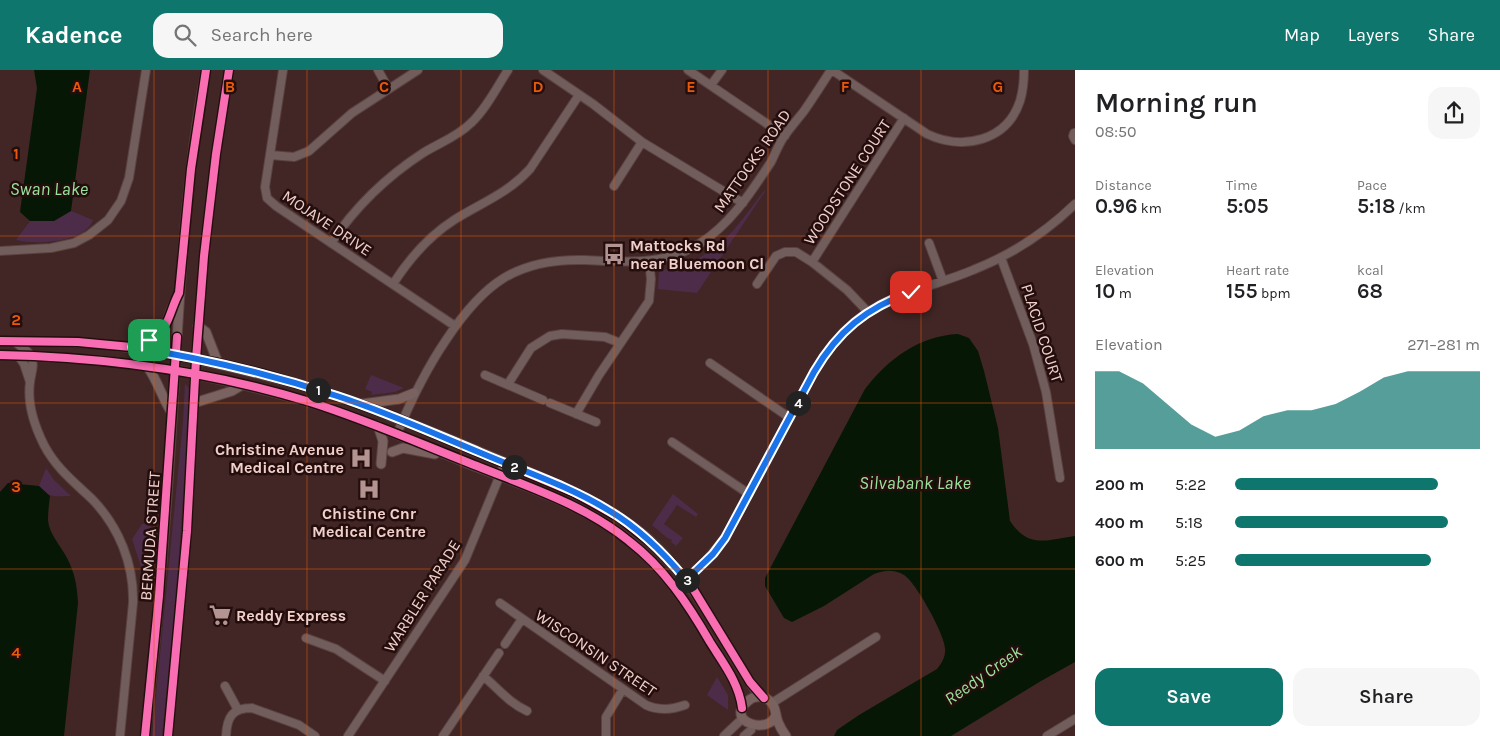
<!DOCTYPE html>
<html lang="en">
<head>
<meta charset="utf-8">
<style>
  body { margin:0; font-family:Karla,sans-serif; background:#f6f6f6; color:#202124; height:100vh; display:flex; flex-direction:column; font-size:19px; white-space:nowrap }
  * { box-sizing:border-box; margin:0 }
  p { font-size:16px; color:#757577 }
  .icon { flex:none; width:28px; height:28px; fill:none; stroke:currentColor; stroke-width:2; stroke-linecap:round; stroke-linejoin:round }
  .map { position:relative; flex:1; overflow:hidden }
  .side { display:flex; flex-direction:column; background:#fff; width:425px }
  .side>* { flex:none }
  .pin { position:absolute; display:grid; place-items:center; width:42px; height:42px; color:#fff; margin:-21px; border-radius:10px; box-shadow:0 2px 8px #0006 }
  .km { position:absolute; width:25px; height:25px; margin:-12px; border-radius:50%; background:#222; color:#fff; font-size:14px; line-height:25px; text-align:center }
  .round { display:grid; place-items:center; flex:none; width:52px; height:52px; border-radius:15px; background:#f6f6f6 }
  .summary { display:flex; align-items:center; justify-content:space-between; height:85px; padding:0 20px }
  h1 { font-size:28px; font-weight:600; line-height:38px }
  .metrics { display:grid; grid-template-columns:repeat(3,1fr); gap:8px; height:85px; padding:5px 20px }
  .metrics div { display:grid; align-content:center }
  .metrics b { font-size:21px; font-weight:600 }
  .metrics small { font-size:14px; font-weight:400 }
  .metrics p { font-size:14px }
  .chart { height:140px; padding:10px 20px }
  .chart p { display:flex; justify-content:space-between }
  .chart svg { width:100%; height:90px; margin-top:5px; fill:#0f766e; opacity:.7 }
  .button { display:flex; gap:10px; margin-top:auto; padding:10px 20px }
  .button a { flex:1; height:58px; border-radius:15px; background:#0f766e; color:#fff; font-size:20px; font-weight:600; line-height:58px; text-align:center }
  .button a+a { background:#f6f6f6; color:#202124 }
  ul { padding:0 20px; list-style:none; font-size:16px }
  li { display:grid; grid-template-columns:80px 60px 1fr; align-items:center; height:38px }
  li i { height:12px; border-radius:6px; background:#0f766e }
  header { display:flex; align-items:center; gap:30px; box-sizing:border-box; height:70px; padding:0 25px; background:#0f766e; color:#fff }
  header strong { font-size:24px }
  nav { display:flex; gap:28px; margin-inline-start:auto; font-size:18px }
  .search { width:350px; height:45px; background:#f6f6f6; display:flex; align-items:center; gap:12px; box-sizing:border-box; padding:0 18px; border-radius:15px; color:#757577; font-size:19px }
  main { display:flex; flex:1; min-height:0 }
  .map>svg:first-child { display:block }
  .green { fill:#4c2c49 }
  .water { fill:#061805 }
  .lines { fill:none; stroke-linecap:round; stroke-linejoin:round }
  .minor-casing { stroke:#5a4241; stroke-width:10 }
  .major-casing { stroke:#5a4241; stroke-width:11 }
  .minor { stroke:#715d5b; stroke-width:8 }
  .major { stroke:#796260; stroke-width:9 }
  .cycleway-casing { stroke:#240e0d; stroke-width:11 }
  .cycleway { stroke:#f96db3; stroke-width:8 }
  .route-casing { stroke:#fff; stroke-width:10 }
  .route { stroke:#1a73e8; stroke-width:6 }
  .grid { fill:none; stroke:#e8590c; stroke-width:1; stroke-opacity:0.55 }
  .labels { text-anchor:middle; dominant-baseline:central; stroke-width:5; stroke-linejoin:round; paint-order:stroke }
  .street-label { font-size:16px; fill:#f1d0cc; stroke:#240e0d }
  .poi-label { font-size:16px; font-weight:bold; fill:#f1d0cc; stroke:#240e0d; text-anchor:start }
  .water-label { font-size:18px; font-style:italic; fill:#9ae39d; stroke:#240e0d }
  .grid-label { font-size:16px; text-anchor:middle; font-weight:bold; fill:#e8590c; stroke:#240e0d; stroke-width:5; stroke-linejoin:round; paint-order:stroke }
</style>
</head>
<body>
<header>
<strong>Kadence</strong>
<div class="search"><svg class="icon" aria-label="search" viewBox="0 0 24 24"><circle cx="10" cy="10" r="6"/><path d="M15 15l6 6"/></svg>Search here</div>
<nav><a>Map</a><a>Layers</a><a>Share</a></nav>
</header>
<main>
<div class="map">
<svg width="1075" height="666" viewBox="0 0 1075 666">
  <rect width="100%" height="100%" fill="#412625"/>
  <!-- green -->
  <path class="green" d="M 766,120 L 697,223 L 658,219 L 659,201 C 716,189 730,166 763,122 Z
    M 71,141 L 93,150 C 85,173 36,175 16,170 L 30,151 L 54,151 Z
    M 371,305 L 404,318 L 395,322 L 371,325 L 372,322 L 365,319 Z
    M 185,314 L 190,319 L 189,343 L 176,529 L 162,666 L 152,666 L 183,352 Z
    M 46,398 L 54,410 L 71,426 C 56,426 49,429 39,416 Z
    M 673,424 L 698,444 L 696,447 L 677,435 L 664,454 L 683,468 L 676,476 L 671,472 L 672,470 L 666,467 L 652,455 Z
    M 142,454 L 150,454 L 151,459 L 147,505 L 143,510 L 141,497 L 132,469 Z
    M 717,607 L 728,625 L 728,640 L 707,625 Z"/>
  <!-- water -->
  <path class="water" d="M 34,0 L 90,0 L 71,141 L 54,151 L 30,151 L 20,142 L 37,18 Z
    M 958,264 L 969,268 L 978,281 L 984,301 L 998,358 L 1010,451 C 1029,479 1046,470 1075,466 L 1075,592 L 1041,611 L 951,666 L 834,666 L 837,660 L 859,645 L 937,599 C 942,593 946,586 945,578 C 945,565 915,511 904,505 C 894,499 884,500 874,504 L 824,536 L 792,552 L 784,548 L 765,516 L 765,508 L 865,319 C 888,289 919,266 958,264 Z
    M 8,413 L 39,416 L 50,426 C 49,434 48,442 48,450 C 49,464 61,476 67,488 C 75,503 77,516 78,533 L 64,666 L 0,666 L 0,422 Z"/>
  <g class="lines">
    <!-- minor casing -->
    <g class="minor-casing">
      <path id="minor" d="M 283,0 L 265,117 L 267,128 L 276,136 L 455,256
        M 378,0 L 388,18
        M 543,0 L 593,34 L 642,72 L 743,133
        M 688,0 L 785,66
        M 832,0 L 927,64 C 963,81 1007,71 1020,31 C 1023,21 1024,10 1024,0
        M 711,15 L 722,0
        M 1074,63 L 1073,66 L 1075,70
        M 270,85 L 294,87 L 309,81 L 352,43 L 418,0
        M 614,116 L 642,72
        M 331,173 C 356,136 386,107 423,83 C 439,73 457,67 471,53 C 486,39 497,17 508,0
        M 929,173 L 943,211
        M 0,181 L 51,178 L 74,173 L 89,165 L 108,150 L 121,131 L 129,108 L 146,0
        M 1001,188 L 1033,274 L 1046,322 L 1060,408
        M 812,192 L 904,48
        M 393,214 C 409,189 429,166 454,150 C 481,133 507,124 530,99 L 579,25
        M 757,214 L 776,186 L 785,182 L 796,182 L 812,192 L 847,220 L 868,242
        M 0,271 L 95,273 L 176,285
        M 14,271 C 19,276 27,279 31,286 C 35,296 31,303 30,312 C 27,333 35,357 44,375 C 56,398 74,412 92,429 C 119,457 134,494 133,533 L 120,666
        M 0,285 L 98,290 L 175,300
        M 18,285 L 24,294 L 30,312
        M 710,293 L 790,348
        M 485,305 L 543,330
        M 508,314 L 531,278 L 550,266 L 562,264 L 605,267 L 620,273
        M 550,333 L 596,352
        M 576,344 L 599,305 L 649,231 L 651,209 L 649,191
        M 397,364 C 411,330 425,301 446,270 C 483,214 516,188 585,190 C 627,192 662,196 699,174 C 731,154 751,122 771,92 C 775,84 778,76 783,68 C 789,59 797,50 804,41 C 813,28 822,14 831,0
        M 672,372 L 749,424
        M 677,519 L 706,491 L 725,468 L 814,302 C 829,277 847,254 873,239 C 904,221 940,214 973,200 C 1011,185 1045,163 1075,134
        M 500,533 L 646,635 C 659,641 671,640 685,635
        M 306,568 L 336,579 L 385,611
        M 505,574 L 522,549
        M 483,606 C 498,618 509,633 527,641
        M 225,616 L 238,640
        M 772,633 L 876,567
        M 226,666 C 227,647 232,638 252,638 L 299,655 L 315,666
        M 348,666 L 465,490 L 505,393
        M 443,666 L 499,583
        M 606,666 L 606,647 L 623,619
        M 724,666 L 742,649
        M 744,666 L 751,660
        M 1047,666 L 1075,649"/>
    </g>
    <!-- major casing -->
    <g class="major-casing">
      <path id="major" d="M 198,256 L 206,262 L 218,293
        M 131,277 C 139,272 146,272 154,267 C 168,259 168,243 176,230
        M 176,285 C 231,296 284,309 337,326 C 392,345 446,368 499,390 C 554,413 611,434 655,475 C 698,516 721,569 754,618 L 764,628
        M 147,296 C 158,311 162,328 172,343
        M 175,300 C 230,311 284,323 337,341 C 384,358 430,378 477,397 C 529,417 586,436 630,471 C 665,500 689,536 712,574 C 724,595 739,614 742,638
        M 194,333 L 232,321 L 242,315
        M 362,334 L 399,329 L 414,323
        M 378,356 L 383,371 L 381,394
        M 392,382 L 403,378 L 435,384
        M 776,644 C 771,666 723,652 748,631 C 756,623 770,627 774,637 C 776,642 776,647 778,652 C 780,657 783,662 786,666
        M 145,666 C 159,545 168,423 175,301 C 181,200 187,100 206,0
        M 168,666 L 187,461 L 196,289 L 204,186 L 216,84 L 229,0"/>
    </g>
    <!-- minor -->
    <use href="#minor" class="minor"/>
    <!-- major -->
    <use href="#major" class="major"/>
    <!-- cycleway casing -->
    <g class="cycleway-casing">
      <path id="cycleway" d="M 165,256 C 171,245 173,234 179,223 L 191,99 L 206,0
        M 0,271 L 78,272 L 131,277 L 218,293 L 264,304 L 337,326 L 392,346 L 575,423 L 620,448 L 653,474 L 670,491 L 692,517 L 750,612 L 764,628
        M 0,285 C 105,287 209,301 310,332 C 367,350 421,374 477,396 C 529,417 585,435 629,471 C 664,498 688,534 710,572 C 723,593 739,613 742,638
        M 145,666 L 159,526 L 177,267
        M 168,666 L 187,461 L 196,289 L 204,186 L 216,84 L 229,0"/>
    </g>
    <!-- cycleway -->
    <use href="#cycleway" class="cycleway"/>
  </g>
  <g class="lines">
    <!-- route casing -->
    <g class="route-casing">
      <path id="route" d="M 149,270 L 140,272 L 132,277 C 201,288 270,304 337,326 C 386,342 433,363 481,383 C 523,401 569,416 608,440 C 639,458 664,483 686,510 L 713,484 L 725,468 L 814,302 C 838,261 866,238 911,222"/>
    </g>
    <!-- route -->
    <use href="#route" class="route"/>
  </g>
  <!-- grid -->
  <path class="grid" d="M 154,0 L 154,666M 307,0 L 307,666M 461,0 L 461,666M 614,0 L 614,666M 768,0 L 768,666M 921,0 L 921,666M 0,166 L 1075,166M 0,333 L 1075,333M 0,499 L 1075,499"/>
  <!-- icons -->
  <defs>
    <g id="bus-bare" transform="scale(1.725)"><path d="M-5-6H5V4H4V6H2V4H-2V6H-4V4H-5ZM-3.5-4V0h7V-4ZM-3.5 1.2v1.5H-2V1.2ZM2 1.2v1.5H3.5V1.2Z" fill="#b39492" stroke="#240e0d" stroke-width="2.5" paint-order="stroke"/></g>
    <g id="hospital-bare" transform="scale(1.725)"><path d="M-5-5h3v3.5h4V-5h3V5h-3V1.5h-4V5h-3Z" fill="#b39492" stroke="#240e0d" stroke-width="2.5" paint-order="stroke"/></g>
    <g id="supermarket-bare" transform="scale(1.725)"><path d="M-6-5.5h2.5l.6 2H6L4.5 2H-2.5L-4.4-4H-6ZM-1.5 3.2a1.3 1.3 0 1 0 .1 0ZM3 3.2a1.3 1.3 0 1 0 .1 0Z" fill="#b39492" stroke="#240e0d" stroke-width="2.5" paint-order="stroke"/></g>
  </defs>
  <g fill-rule="evenodd">
    <use href="#bus-bare" x="614" y="184"/>
    <use href="#hospital-bare" x="361" y="388"/>
    <use href="#hospital-bare" x="369" y="419"/>
    <use href="#supermarket-bare" x="220" y="545"/>
  </g>
  <g class="labels">
    <!-- street labels -->
    <g class="street-label">
      <text transform="translate(752 91) rotate(-55)">MATTOCKS ROAD</text>
      <text transform="translate(847 112) rotate(-57)">WOODSTONE COURT</text>
      <text transform="translate(327 153) rotate(34)">MOJAVE DRIVE</text>
      <text transform="translate(1042 263) rotate(72)">PLACID COURT</text>
      <text transform="translate(150 466) rotate(-86)">BERMUDA STREET</text>
      <text transform="translate(422 526) rotate(-58)">WARBLER PARADE</text>
      <text transform="translate(596 583) rotate(34)">WISCONSIN STREET</text>
    </g>
    <!-- poi labels -->
    <g class="poi-label">
      <text x="630" y="175">Mattocks Rd<tspan x="630" dy="18">near Bluemoon Cl</tspan></text>
      <text x="344" y="379" text-anchor="end">Christine Avenue<tspan x="344" dy="18">Medical Centre</tspan></text>
      <text x="369" y="443" text-anchor="middle">Chistine Cnr<tspan x="369" dy="18">Medical Centre</tspan></text>
      <text x="236" y="545">Reddy Express</text>
    </g>
    <!-- water labels -->
    <g class="water-label">
      <text x="49" y="119">Swan Lake</text>
      <text x="915" y="413">Silvabank Lake</text>
      <text transform="translate(983 605) rotate(-35)">Reedy Creek</text>
    </g>
  </g>
  <g class="grid-label">
    <text x="77" y="22">A</text>
    <text x="230" y="22">B</text>
    <text x="384" y="22">C</text>
    <text x="538" y="22">D</text>
    <text x="691" y="22">E</text>
    <text x="845" y="22">F</text>
    <text x="998" y="22">G</text>
    <text x="16" y="89">1</text>
    <text x="16" y="255">2</text>
    <text x="16" y="422">3</text>
    <text x="16" y="588">4</text>
  </g>
</svg>
<div class="pin" style="left:149px;top:270px;background:#1e9e55"><svg class="icon" aria-label="arrive" viewBox="0 0 24 24"><path d="M6 21V4h12l-3 4 3 4H6"/></svg></div>
<div class="pin" style="left:911px;top:222px;background:#d93025"><svg class="icon" aria-label="check" viewBox="0 0 24 24"><path d="M5 12l5 5 9-10"/></svg></div>
<b class="km" style="left:318px;top:320px">1</b>
<b class="km" style="left:514px;top:397px">2</b>
<b class="km" style="left:687px;top:510px">3</b>
<b class="km" style="left:798px;top:333px">4</b>
</div>
<section class="side">
<div class="summary"><div><h1>Morning run</h1><p>08:50</p></div><a class="round"><svg class="icon" aria-label="share" viewBox="0 0 24 24"><path d="M12 15V3M7 8l5-5 5 5M5 13v7h14v-7"/></svg></a></div>
<div class="metrics">
<div><p>Distance</p><b>0.96<small> km</small></b></div>
<div><p>Time</p><b>5:05</b></div>
<div><p>Pace</p><b>5:18<small> /km</small></b></div>
</div>
<div class="metrics">
<div><p>Elevation</p><b>10<small> m</small></b></div>
<div><p>Heart rate</p><b>155<small> bpm</small></b></div>
<div><p>kcal</p><b>68</b></div>
</div>
<div class="chart"><p><span>Elevation</span>271–281 m</p>
<svg viewBox="0 0 160 44" preserveAspectRatio="none"><path d="M0 44V6L10 6L20 12L30 22L40 32L50 38L60 35L70 28L80 25L90 25L100 22L110 16L120 9L130 6L140 6L150 6L160 6V44z"/></svg>
</div>
<ul>
<li><b>200 m</b>5:22<i style="width:83%"></i></li>
<li><b>400 m</b>5:18<i style="width:87%"></i></li>
<li><b>600 m</b>5:25<i style="width:80%"></i></li>
</ul>
<div class="button"><a>Save</a><a>Share</a></div>
</section>
</main>
</body>
</html>
